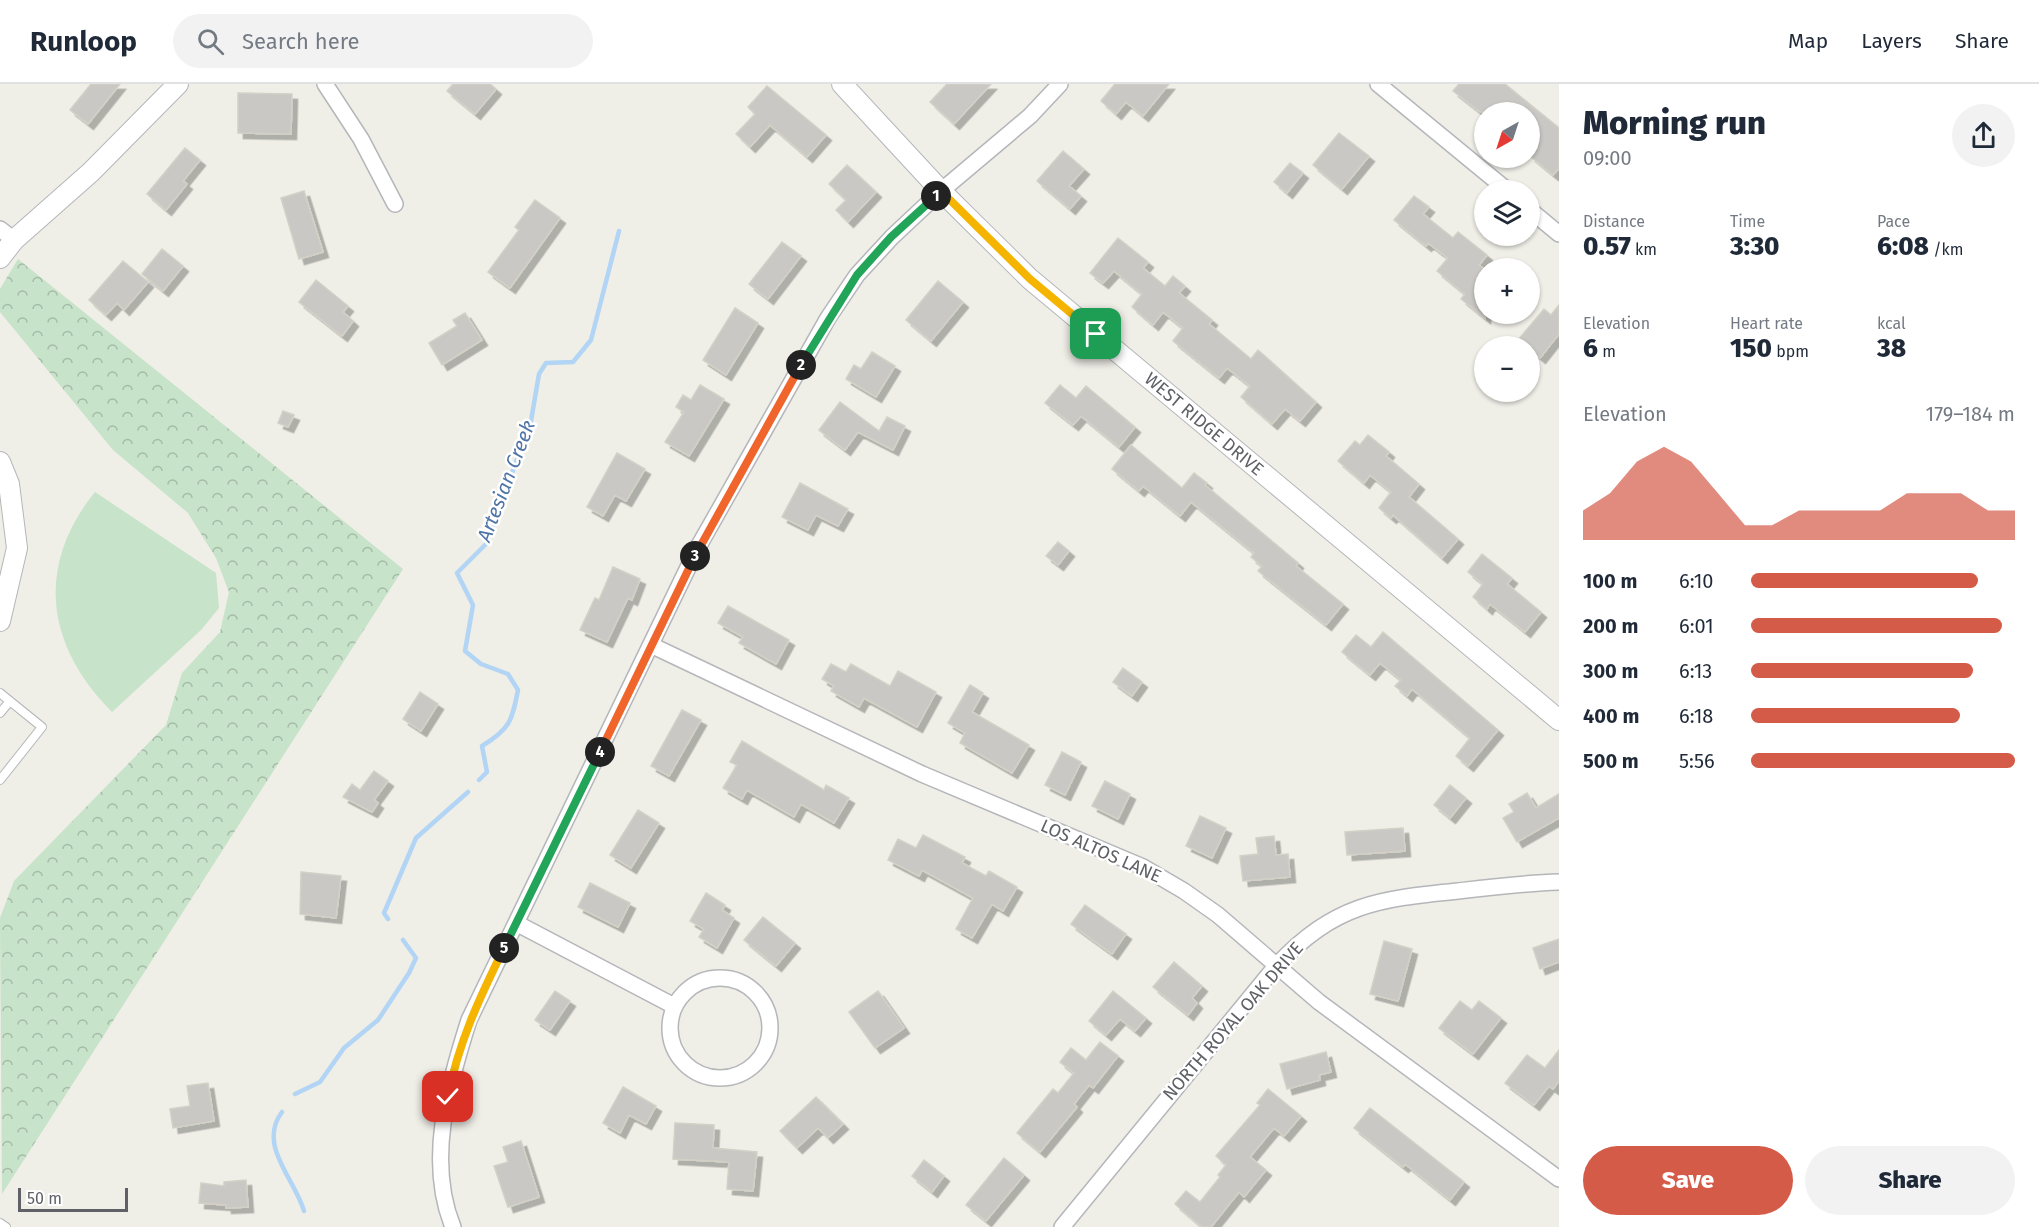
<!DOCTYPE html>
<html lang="en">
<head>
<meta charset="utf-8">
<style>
  body { margin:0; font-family:"Fira Sans",sans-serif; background:#f2f2f3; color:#1f2937; height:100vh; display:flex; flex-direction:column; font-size:22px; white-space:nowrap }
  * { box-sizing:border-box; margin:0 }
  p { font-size:20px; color:#747a83 }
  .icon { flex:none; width:33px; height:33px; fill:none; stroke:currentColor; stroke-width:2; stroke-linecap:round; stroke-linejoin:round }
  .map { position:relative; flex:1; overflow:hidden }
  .drawer { display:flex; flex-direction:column; background:#fff; width:480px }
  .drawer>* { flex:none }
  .needle { width:39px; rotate:219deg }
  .controls { position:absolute; left:1474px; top:18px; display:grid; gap:12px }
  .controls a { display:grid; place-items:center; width:66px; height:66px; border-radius:50%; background:#fff; box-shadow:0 2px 4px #0004; font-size:30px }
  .scale { position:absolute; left:18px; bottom:15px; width:110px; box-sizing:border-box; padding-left:6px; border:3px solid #5f6166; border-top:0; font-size:16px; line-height:21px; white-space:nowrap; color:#5f6166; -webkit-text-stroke:4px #fff; paint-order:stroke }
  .pin { position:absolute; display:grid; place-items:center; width:51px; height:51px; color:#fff; margin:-26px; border-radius:12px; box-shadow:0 3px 9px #0006 }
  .km { position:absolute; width:30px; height:30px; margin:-15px; border-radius:50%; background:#222; color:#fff; font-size:16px; line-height:30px; text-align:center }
  .round { display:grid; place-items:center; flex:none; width:63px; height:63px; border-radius:32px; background:#f2f2f3 }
  .summary { display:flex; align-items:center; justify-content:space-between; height:102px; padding:0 24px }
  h1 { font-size:33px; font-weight:800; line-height:45px }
  .metrics { display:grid; grid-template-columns:repeat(3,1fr); gap:9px; height:102px; padding:6px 24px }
  .metrics div { display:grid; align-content:center }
  .metrics b { font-size:26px; font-weight:800 }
  .metrics small { font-size:16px; font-weight:400 }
  .metrics p { font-size:16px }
  .chart { height:168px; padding:12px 24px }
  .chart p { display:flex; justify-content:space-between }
  .chart svg { width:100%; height:108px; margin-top:6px; fill:#d45b48; opacity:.7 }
  .action { display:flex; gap:12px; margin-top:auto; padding:12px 24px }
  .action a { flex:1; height:69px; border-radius:36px; background:#d45b48; color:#fff; font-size:24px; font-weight:800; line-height:69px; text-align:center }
  .action a+a { background:#f2f2f3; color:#1f2937 }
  ul { padding:0 24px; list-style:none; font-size:20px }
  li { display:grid; grid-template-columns:96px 72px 1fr; align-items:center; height:45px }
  li i { height:15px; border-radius:8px; background:#d45b48 }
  header { display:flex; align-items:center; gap:36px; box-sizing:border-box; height:84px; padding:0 30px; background:#fff; border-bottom:2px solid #e0e1e3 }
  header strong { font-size:28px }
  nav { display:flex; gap:33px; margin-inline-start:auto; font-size:21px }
  .search { width:420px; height:54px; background:#f2f2f3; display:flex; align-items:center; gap:15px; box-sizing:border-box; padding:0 21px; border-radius:33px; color:#747a83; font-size:22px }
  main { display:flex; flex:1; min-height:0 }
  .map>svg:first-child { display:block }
  .forest { fill:url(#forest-crowns) }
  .pitch { fill:#c7e3c9 }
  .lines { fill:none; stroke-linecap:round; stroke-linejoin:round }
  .stream { stroke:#b2d4f5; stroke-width:4.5 }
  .building { fill:#cac8c4; stroke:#d3d0c6; stroke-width:1.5; filter:url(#shadow) }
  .service-casing { stroke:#b4b6ba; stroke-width:10 }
  .minor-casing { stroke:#b4b6ba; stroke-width:18 }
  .tertiary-casing { stroke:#b4b6ba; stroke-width:22 }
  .service { stroke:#fff; stroke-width:8 }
  .minor { stroke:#fff; stroke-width:15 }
  .tertiary { stroke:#fff; stroke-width:20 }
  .split-1-casing { stroke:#fff; stroke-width:12 }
  .split-2-casing { stroke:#fff; stroke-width:12 }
  .split-3-casing { stroke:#fff; stroke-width:12 }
  .split-4-casing { stroke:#fff; stroke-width:12 }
  .split-5-casing { stroke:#fff; stroke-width:12 }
  .split-6-casing { stroke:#fff; stroke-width:12 }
  .split-1 { stroke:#f5b400; stroke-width:8 }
  .split-2 { stroke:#22a559; stroke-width:8 }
  .split-3 { stroke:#f0652b; stroke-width:8 }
  .split-4 { stroke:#f0652b; stroke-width:8 }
  .split-5 { stroke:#22a559; stroke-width:8 }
  .split-6 { stroke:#f5b400; stroke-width:8 }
  .labels { text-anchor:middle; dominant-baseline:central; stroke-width:5; stroke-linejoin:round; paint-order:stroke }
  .street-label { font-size:18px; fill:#5f6166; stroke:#fff }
  .water-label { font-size:20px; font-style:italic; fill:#5075a6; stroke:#fff }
</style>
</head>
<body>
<header>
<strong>Runloop</strong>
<div class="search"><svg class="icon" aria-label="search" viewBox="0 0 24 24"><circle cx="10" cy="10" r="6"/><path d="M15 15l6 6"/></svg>Search here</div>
<nav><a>Map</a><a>Layers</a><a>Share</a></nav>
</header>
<main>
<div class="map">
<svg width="1559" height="1143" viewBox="0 0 1559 1143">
  <defs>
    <pattern id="forest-crowns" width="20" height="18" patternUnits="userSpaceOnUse" patternTransform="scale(1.5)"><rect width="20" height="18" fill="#c7e3c9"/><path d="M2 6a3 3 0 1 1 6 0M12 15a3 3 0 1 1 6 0" fill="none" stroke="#a5bba7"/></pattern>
    <filter id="shadow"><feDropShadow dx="5.5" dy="5.5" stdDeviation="0" flood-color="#0004"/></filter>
  </defs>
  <rect width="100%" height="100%" fill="#efeee7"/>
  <!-- forest -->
  <path class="forest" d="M 18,175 L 403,485 L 2,1110 L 0,834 L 14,797 L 166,641 L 182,589 L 220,548 L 229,508 L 216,474 L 188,429 L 113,366 L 0,228 L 0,205 Z"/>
  <!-- pitch -->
  <path class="pitch" d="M 95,408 L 216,489 L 219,524 L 201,546 L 112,628 C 46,562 35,482 95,408 Z"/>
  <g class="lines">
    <!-- stream -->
    <path class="stream" d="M 479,696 L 487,688 L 482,662 C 510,645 512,637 518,606 L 508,590 L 481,580 L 465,567 L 473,521 L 457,489 L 486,460 L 531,337 L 539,290 L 546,279 L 573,278 L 591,256 L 619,147
      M 388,835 L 384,829 L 416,754 L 468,708
      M 295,1010 L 320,998 L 344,964 L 378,936 L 409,889 L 416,874 L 403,856
      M 282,1028 C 257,1061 295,1095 304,1127"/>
  </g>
  <!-- building -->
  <path class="building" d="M 91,0 L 120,0 L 88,40 L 70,26 Z
    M 453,0 L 490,0 L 496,5 L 475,30 L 447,7 Z
    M 947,0 L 991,0 L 954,40 L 930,18 Z
    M 1115,0 L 1169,0 L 1143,32 L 1126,18 L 1116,30 L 1101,17 Z
    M 1459,0 L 1505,0 L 1559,44 L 1559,84 L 1553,91 L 1530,72 L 1530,28 L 1480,28 L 1453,7 Z
    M 767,2 L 826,51 L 807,73 L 770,41 L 750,63 L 736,50 L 755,30 L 748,23 Z
    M 238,9 L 292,10 L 291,50 L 238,49 Z
    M 1339,49 L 1369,72 L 1342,105 L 1313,81 Z
    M 185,64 L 200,76 L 183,97 L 187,100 L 166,126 L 147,110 Z
    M 1063,67 L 1084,85 L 1069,102 L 1081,112 L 1070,125 L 1037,97 Z
    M 1290,79 L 1303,89 L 1287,109 L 1274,98 Z
    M 847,81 L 876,108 L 848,138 L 836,126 L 846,116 L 829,100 Z
    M 304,107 L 323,168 L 299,175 L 281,114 Z
    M 1414,112 L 1429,123 L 1423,130 L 1453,154 L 1458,148 L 1487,171 L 1479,181 L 1485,186 L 1485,234 L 1461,215 L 1465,210 L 1437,187 L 1448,174 L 1428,159 L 1426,162 L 1394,136 Z
    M 535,116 L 560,134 L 510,204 L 488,188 L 519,146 L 515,143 Z
    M 1118,154 L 1148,178 L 1143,184 L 1165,202 L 1173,192 L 1185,202 L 1179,209 L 1212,236 L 1209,240 L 1251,275 L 1258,266 L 1316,318 L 1300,337 L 1285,325 L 1272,340 L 1241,313 L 1250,302 L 1227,284 L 1219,294 L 1173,257 L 1183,244 L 1163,228 L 1153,241 L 1132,223 L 1142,210 L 1114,187 L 1103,199 L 1090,189 Z
    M 782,158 L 801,172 L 768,215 L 749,200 Z
    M 162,165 L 183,182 L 163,207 L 142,190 Z
    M 123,177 L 148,198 L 124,226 L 117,219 L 106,231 L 89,216 Z
    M 316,196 L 348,222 L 343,228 L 353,237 L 342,252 L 299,218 Z
    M 938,197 L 963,218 L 931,257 L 906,236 Z
    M 1559,221 L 1559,250 L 1540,274 L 1530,266 L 1530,262 L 1518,256 L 1544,225 L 1551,231 Z
    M 735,224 L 758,239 L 726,291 L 703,276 Z
    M 465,229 L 482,256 L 442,281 L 429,259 L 457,242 L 453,236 Z
    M 872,268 L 895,282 L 876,313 L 846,295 L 854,281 L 861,285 Z
    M 700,301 L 724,315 L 689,372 L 665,358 L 684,328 L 676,323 L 683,311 L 691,316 Z
    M 1060,301 L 1076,314 L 1086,302 L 1135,343 L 1119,363 L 1081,332 L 1073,341 L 1045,319 Z
    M 840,318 L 879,347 L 887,333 L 905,342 L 893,366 L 858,348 L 845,366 L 819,346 Z
    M 283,327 L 294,331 L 288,343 L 278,339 Z
    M 1368,351 L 1389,368 L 1386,372 L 1419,400 L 1409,413 L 1458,455 L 1442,474 L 1393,431 L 1391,434 L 1379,424 L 1391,408 L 1370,391 L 1364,399 L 1338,377 L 1355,357 L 1360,361 Z
    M 1131,361 L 1182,404 L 1194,389 L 1207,399 L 1205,401 L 1298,479 L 1296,482 L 1343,520 L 1326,541 L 1258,487 L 1262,482 L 1251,473 L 1254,469 L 1191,418 L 1180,432 L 1143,402 L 1139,407 L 1112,385 Z
    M 617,369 L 645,385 L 626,417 L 615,411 L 603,432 L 587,423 Z
    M 800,399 L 848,425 L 838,442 L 816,431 L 808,446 L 782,433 Z
    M 1058,458 L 1069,467 L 1058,481 L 1046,472 Z
    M 1482,470 L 1512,494 L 1507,500 L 1541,528 L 1525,548 L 1490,520 L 1487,525 L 1473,513 L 1483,500 L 1468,488 Z
    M 613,483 L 640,495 L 632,516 L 628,514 L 607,558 L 580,546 L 595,514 L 599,516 Z
    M 728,522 L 789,556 L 776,580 L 739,559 L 743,553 L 718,539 Z
    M 1383,548 L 1498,646 L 1468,682 L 1456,672 L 1470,654 L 1412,605 L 1407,612 L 1395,602 L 1401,596 L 1380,579 L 1370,591 L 1342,568 L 1356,551 L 1371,563 Z
    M 831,580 L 846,588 L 851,580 L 890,602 L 898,587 L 936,608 L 917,643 L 864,614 L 859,623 L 831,607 L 834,602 L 822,595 Z
    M 1123,584 L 1142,598 L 1132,612 L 1113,598 Z
    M 970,601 L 983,609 L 972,628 L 1029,661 L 1012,689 L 960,659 L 965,649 L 948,639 Z
    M 420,608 L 438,620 L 421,647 L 403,635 Z
    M 682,626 L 701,636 L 669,692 L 651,682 Z
    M 742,657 L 824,706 L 826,701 L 849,714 L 834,739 L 801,720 L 794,733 L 747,706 L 742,715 L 723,704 L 737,681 L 730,678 Z
    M 1062,668 L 1081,678 L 1065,711 L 1045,701 Z
    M 374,687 L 388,697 L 374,716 L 378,719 L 372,728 L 343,713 L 352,700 L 360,706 Z
    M 1105,697 L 1130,710 L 1118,735 L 1092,722 Z
    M 1450,701 L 1466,714 L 1450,734 L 1434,721 Z
    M 1527,709 L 1536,724 L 1559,710 L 1559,734 L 1517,758 L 1503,734 L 1514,728 L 1509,720 Z
    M 638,726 L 659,739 L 631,784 L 610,771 Z
    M 1200,732 L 1226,744 L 1212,774 L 1186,762 Z
    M 1403,744 L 1405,767 L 1347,771 L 1345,748 Z
    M 923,751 L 965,773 L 962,779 L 986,792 L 989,787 L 1017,803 L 1003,827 L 992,820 L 972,854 L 956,845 L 973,814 L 922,786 L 919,792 L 888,776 L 898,755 L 916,764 Z
    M 1274,752 L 1276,771 L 1288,770 L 1290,793 L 1243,797 L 1240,772 L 1258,770 L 1256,754 Z
    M 301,788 L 341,792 L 336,834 L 300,830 Z
    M 590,799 L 630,819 L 618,843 L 578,823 Z
    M 706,809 L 725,821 L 722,826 L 734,834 L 717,864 L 699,853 L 704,845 L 690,837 Z
    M 1085,821 L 1126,850 L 1112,870 L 1071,840 Z
    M 763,833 L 795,859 L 776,882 L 744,856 Z
    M 1559,855 L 1559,878 L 1540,885 L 1533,864 Z
    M 1384,857 L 1412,865 L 1398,917 L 1370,910 Z
    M 1174,878 L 1202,902 L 1192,914 L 1197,919 L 1188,931 L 1153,903 Z
    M 555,907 L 570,917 L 550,946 L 535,936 Z
    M 878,907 L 904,944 L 875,964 L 849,928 Z
    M 1113,907 L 1146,934 L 1135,947 L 1120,935 L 1106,951 L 1089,937 Z
    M 1460,917 L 1472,926 L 1479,917 L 1501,934 L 1473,970 L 1439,944 Z
    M 1100,958 L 1118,972 L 1093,1004 L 1089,1001 L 1074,1020 L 1077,1023 L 1040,1068 L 1017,1049 L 1053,1005 L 1058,1009 L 1074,989 L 1060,978 L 1071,964 L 1086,976 Z
    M 1559,966 L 1559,997 L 1553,1005 L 1549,1002 L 1534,1021 L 1505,999 L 1527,971 L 1545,984 Z
    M 1326,968 L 1331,988 L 1319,991 L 1320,996 L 1287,1005 L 1280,980 Z
    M 208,999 L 214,1037 L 173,1044 L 170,1025 L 190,1022 L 187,1002 Z
    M 623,1003 L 656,1022 L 646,1040 L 629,1031 L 620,1049 L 603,1039 Z
    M 1268,1005 L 1301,1032 L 1284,1052 L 1274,1044 L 1250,1073 L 1266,1086 L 1244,1113 L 1239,1108 L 1211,1143 L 1202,1143 L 1175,1120 L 1186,1107 L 1200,1118 L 1220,1093 L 1218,1091 L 1226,1081 L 1216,1072 L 1260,1021 L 1257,1019 Z
    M 816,1013 L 843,1040 L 828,1054 L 818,1044 L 797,1064 L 780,1047 Z
    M 1370,1024 L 1464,1098 L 1450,1116 L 1405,1080 L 1403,1083 L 1354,1044 Z
    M 675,1039 L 714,1041 L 713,1064 L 757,1068 L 753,1107 L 727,1105 L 729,1078 L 673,1075 Z
    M 521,1057 L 539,1113 L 508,1123 L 494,1082 L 508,1078 L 503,1063 Z
    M 1004,1074 L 1024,1091 L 986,1137 L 966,1121 Z
    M 924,1076 L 944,1092 L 932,1108 L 912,1092 Z
    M 246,1096 L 248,1123 L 226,1124 L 226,1121 L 199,1119 L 201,1099 L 224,1102 L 224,1098 Z"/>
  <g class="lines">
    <!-- service casing -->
    <g class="service-casing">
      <path id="service" d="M 0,609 L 42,643 L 0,696
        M 0,629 L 10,617
        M 0,1139 L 6,1143"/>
    </g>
    <!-- minor casing -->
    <g class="minor-casing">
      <path id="minor" d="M 325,0 L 361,55 L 395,120
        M 1378,0 L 1507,106
        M 1530,126 L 1559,150
        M 0,145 L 14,156
        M 653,562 L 922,690 L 1143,783 L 1184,807 L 1218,831 L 1319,918 L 1559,1095
        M 516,839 L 674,922
        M670 944a50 50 0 1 1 100 0a50 50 0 1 1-100 0Z
        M 453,1143 C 426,1077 448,1002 469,936 L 697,465 L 828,234 L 857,191 L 892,153 L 941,107 L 1030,32 L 1060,0
        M 1062,1143 L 1276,882 C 1335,820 1377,815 1458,807 C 1492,803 1525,799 1559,798"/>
    </g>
    <!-- tertiary casing -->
    <g class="tertiary-casing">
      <path id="tertiary" d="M 842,0 L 941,107 L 1030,195 L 1559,636
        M 0,174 L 14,156 L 91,88 L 178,0
        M 0,378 L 9,400 L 17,464 L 0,537"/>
    </g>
    <!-- service -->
    <use href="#service" class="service"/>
    <!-- minor -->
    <use href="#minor" class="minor"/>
    <!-- tertiary -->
    <use href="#tertiary" class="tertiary"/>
  </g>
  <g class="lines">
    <!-- split-1 casing -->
    <g class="split-1-casing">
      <path id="split-1" d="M 936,112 L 941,107 L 1030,195 L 1096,250"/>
    </g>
    <!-- split-2 casing -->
    <g class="split-2-casing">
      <path id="split-2" d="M 801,281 L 857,191 L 891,153 L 936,112"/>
    </g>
    <!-- split-3 casing -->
    <g class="split-3-casing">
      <path id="split-3" d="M 695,472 L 801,281"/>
    </g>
    <!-- split-4 casing -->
    <g class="split-4-casing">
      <path id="split-4" d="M 600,668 L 695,472"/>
    </g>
    <!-- split-5 casing -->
    <g class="split-5-casing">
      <path id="split-5" d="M 504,864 L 600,668"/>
    </g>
    <!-- split-6 casing -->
    <g class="split-6-casing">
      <path id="split-6" d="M 448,1013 C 458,959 480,913 504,864"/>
    </g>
    <!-- split-1 -->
    <use href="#split-1" class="split-1"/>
    <!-- split-2 -->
    <use href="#split-2" class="split-2"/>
    <!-- split-3 -->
    <use href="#split-3" class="split-3"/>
    <!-- split-4 -->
    <use href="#split-4" class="split-4"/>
    <!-- split-5 -->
    <use href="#split-5" class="split-5"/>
    <!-- split-6 -->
    <use href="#split-6" class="split-6"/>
  </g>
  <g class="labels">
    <!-- street labels -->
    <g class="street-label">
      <text transform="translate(1204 340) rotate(40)">WEST RIDGE DRIVE</text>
      <text transform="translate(1101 767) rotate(24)">LOS ALTOS LANE</text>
      <text transform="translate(1233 937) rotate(-49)">NORTH ROYAL OAK DRIVE</text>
    </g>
    <!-- water labels -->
    <g class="water-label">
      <text transform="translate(506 397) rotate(-69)">Artesian Creek</text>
    </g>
  </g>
</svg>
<div class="controls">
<a><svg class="needle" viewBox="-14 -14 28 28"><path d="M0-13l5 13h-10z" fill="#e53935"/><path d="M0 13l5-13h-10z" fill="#747a83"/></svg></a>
<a><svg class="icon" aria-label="layers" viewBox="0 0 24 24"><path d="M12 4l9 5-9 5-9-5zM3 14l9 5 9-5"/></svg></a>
<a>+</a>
<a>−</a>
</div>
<div class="scale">50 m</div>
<div class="pin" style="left:1096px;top:250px;background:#1e9e55"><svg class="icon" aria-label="arrive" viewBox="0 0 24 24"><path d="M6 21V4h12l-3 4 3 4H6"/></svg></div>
<div class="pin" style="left:448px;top:1013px;background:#d93025"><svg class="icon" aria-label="check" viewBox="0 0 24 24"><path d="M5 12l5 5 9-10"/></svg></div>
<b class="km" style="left:936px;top:112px">1</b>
<b class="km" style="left:801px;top:281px">2</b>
<b class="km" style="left:695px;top:472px">3</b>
<b class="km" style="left:600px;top:668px">4</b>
<b class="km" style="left:504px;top:864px">5</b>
</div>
<section class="drawer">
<div class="summary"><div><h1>Morning run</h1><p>09:00</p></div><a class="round"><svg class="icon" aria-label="share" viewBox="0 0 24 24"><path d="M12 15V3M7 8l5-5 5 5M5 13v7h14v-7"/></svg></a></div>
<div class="metrics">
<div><p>Distance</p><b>0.57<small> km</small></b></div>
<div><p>Time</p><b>3:30</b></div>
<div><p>Pace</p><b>6:08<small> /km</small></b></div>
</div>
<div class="metrics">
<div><p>Elevation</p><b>6<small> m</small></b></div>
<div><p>Heart rate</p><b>150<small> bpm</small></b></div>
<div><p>kcal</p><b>38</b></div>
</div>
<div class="chart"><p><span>Elevation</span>179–184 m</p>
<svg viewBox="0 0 160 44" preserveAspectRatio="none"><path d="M0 44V32L10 25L20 12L30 6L40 12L50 25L60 38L70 38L80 32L90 32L100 32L110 32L120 25L130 25L140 25L150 32L160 32V44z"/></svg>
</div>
<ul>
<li><b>100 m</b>6:10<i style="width:86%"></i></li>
<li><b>200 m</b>6:01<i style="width:95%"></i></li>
<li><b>300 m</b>6:13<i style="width:84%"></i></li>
<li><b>400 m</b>6:18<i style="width:79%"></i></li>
<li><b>500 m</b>5:56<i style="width:100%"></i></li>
</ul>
<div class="action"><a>Save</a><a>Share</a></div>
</section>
</main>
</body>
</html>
